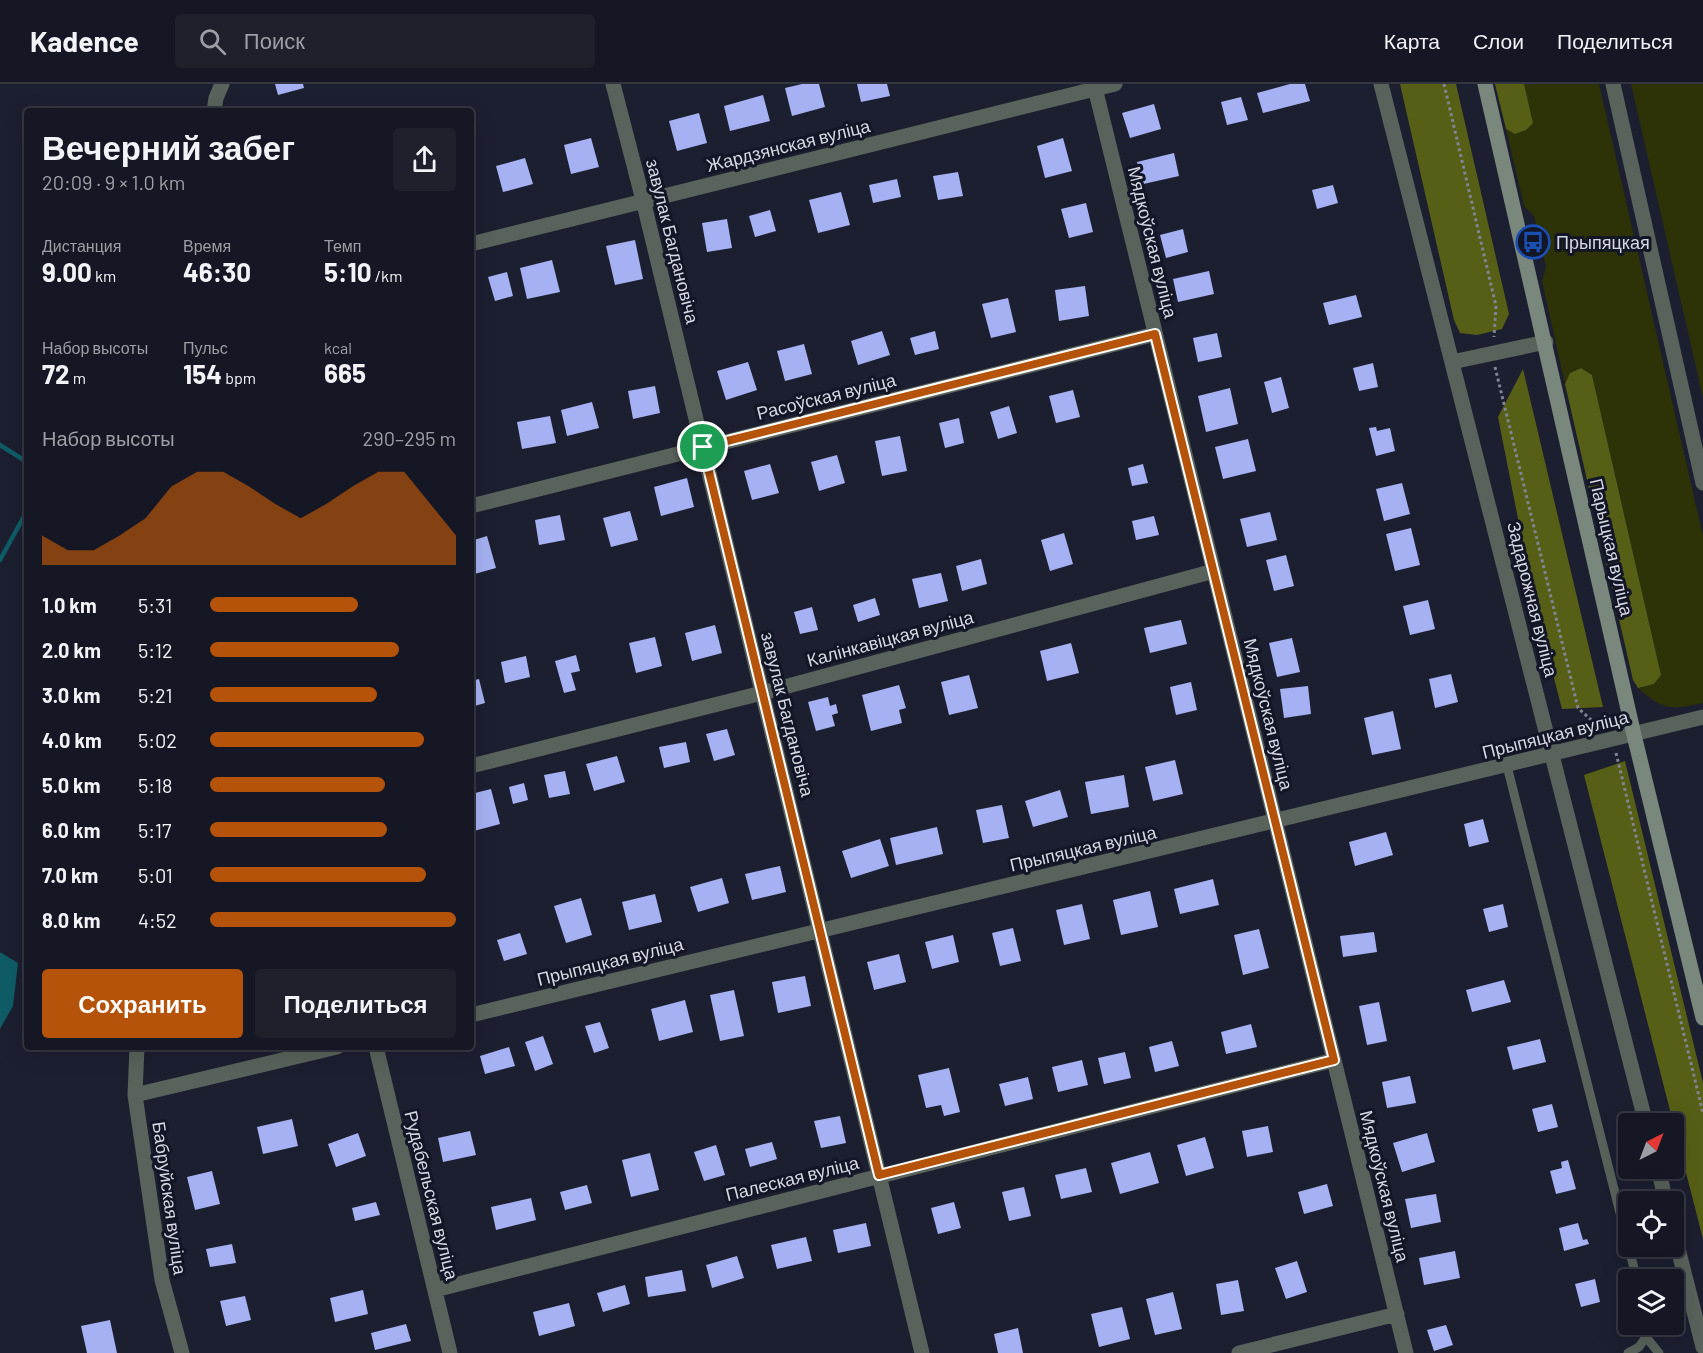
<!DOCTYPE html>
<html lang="ru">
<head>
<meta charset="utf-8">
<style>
  body { margin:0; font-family:Barlow,sans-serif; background:#1e202c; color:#f1f3f6; height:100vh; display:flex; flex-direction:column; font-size:22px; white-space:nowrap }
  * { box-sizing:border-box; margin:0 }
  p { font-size:20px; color:#9d9fa6 }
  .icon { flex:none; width:33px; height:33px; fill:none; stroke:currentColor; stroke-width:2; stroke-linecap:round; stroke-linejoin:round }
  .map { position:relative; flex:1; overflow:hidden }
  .panel { position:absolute; left:24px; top:24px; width:450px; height:942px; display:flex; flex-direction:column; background:#151724; border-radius:6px; box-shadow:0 6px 24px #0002,0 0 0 2px #343641 }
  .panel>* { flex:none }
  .needle { width:39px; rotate:42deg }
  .fabs { position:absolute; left:1618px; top:1029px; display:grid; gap:12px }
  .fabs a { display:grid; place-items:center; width:66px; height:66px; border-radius:6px; background:#151724; box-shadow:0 6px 24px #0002,0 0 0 2px #343641; font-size:30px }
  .pin { position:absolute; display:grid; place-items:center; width:51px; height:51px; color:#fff; margin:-26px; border:3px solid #fff; border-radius:50%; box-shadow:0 2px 6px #0007 }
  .round { display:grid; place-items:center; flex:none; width:63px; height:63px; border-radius:6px; background:#1e202c }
  .summary { display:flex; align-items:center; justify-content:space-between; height:102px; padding:0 18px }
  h1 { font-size:33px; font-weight:700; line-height:45px }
  .metrics { display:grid; grid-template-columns:repeat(3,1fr); gap:9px; height:102px; padding:6px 18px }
  .metrics div { display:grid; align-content:center }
  .metrics b { font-size:26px; font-weight:700 }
  .metrics small { font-size:16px; font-weight:400 }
  .metrics p { font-size:16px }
  .chart { height:168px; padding:12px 18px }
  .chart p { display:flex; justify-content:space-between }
  .chart svg { width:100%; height:108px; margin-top:6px; fill:#b45309; opacity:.7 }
  .primary-button { display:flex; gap:12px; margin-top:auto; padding:12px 18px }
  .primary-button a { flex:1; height:69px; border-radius:6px; background:#b45309; color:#fff; font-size:24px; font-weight:700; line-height:69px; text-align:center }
  .primary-button a+a { background:#1e202c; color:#f1f3f6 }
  ul { padding:0 18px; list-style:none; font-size:20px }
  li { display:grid; grid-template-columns:96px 72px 1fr; align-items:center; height:45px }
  li i { height:15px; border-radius:8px; background:#b45309 }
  header { display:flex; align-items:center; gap:36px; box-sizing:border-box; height:84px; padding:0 30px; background:#151724; border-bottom:2px solid #343641 }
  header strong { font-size:28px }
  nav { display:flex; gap:33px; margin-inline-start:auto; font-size:21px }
  .search { width:420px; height:54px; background:#1e202c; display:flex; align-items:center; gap:15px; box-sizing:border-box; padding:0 21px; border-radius:6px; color:#9d9fa6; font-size:22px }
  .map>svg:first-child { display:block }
  .green { fill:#2d3207 }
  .forest { fill:#575f16 }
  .water { fill:#0f5c67 }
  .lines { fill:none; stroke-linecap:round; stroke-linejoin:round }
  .stream { stroke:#0f5c67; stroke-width:4.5 }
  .building { fill:#a5b1f2 }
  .path { stroke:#818492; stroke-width:3; stroke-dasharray:3 3; stroke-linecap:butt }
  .lane { stroke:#59625b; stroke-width:9 }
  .street { stroke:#59625b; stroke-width:15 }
  .secondary { stroke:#7a877d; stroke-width:15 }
  .route-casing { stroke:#fff; stroke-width:12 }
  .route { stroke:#b45309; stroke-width:8 }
  .labels { text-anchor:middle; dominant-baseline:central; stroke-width:6; stroke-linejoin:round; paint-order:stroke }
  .street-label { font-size:18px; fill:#d5d8e3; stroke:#131626 }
  .poi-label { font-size:18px; fill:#d5d8e3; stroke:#131626; text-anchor:start }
</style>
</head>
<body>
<header>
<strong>Kadence</strong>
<div class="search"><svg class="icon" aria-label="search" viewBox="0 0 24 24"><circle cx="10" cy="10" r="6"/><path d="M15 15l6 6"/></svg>Поиск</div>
<nav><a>Карта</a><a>Слои</a><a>Поделиться</a></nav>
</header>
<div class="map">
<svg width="1703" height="1269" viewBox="0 0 1703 1269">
  <rect width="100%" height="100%" fill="#1c1f30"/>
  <!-- green -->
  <path class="green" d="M 1524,0 L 1599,0 L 1703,452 L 1703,619 C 1670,626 1664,627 1638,604 L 1654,600 L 1661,591 L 1592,291 L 1581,284 L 1570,289 L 1565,300 L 1542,197 L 1546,183 L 1534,132 L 1524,122 L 1506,45 L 1515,50 L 1533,39 Z
    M 1631,0 L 1703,0 L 1703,314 Z"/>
  <!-- forest -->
  <path class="forest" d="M 1400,0 L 1456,0 L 1509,230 L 1502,245 L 1477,251 L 1460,249 L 1454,236 Z
    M 1495,0 L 1524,0 L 1533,39 L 1526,46 L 1515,50 L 1506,45 Z
    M 1581,284 L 1592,291 L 1661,591 L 1654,600 L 1638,604 L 1633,596 L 1565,300 L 1570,289 Z
    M 1523,285 L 1603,623 L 1562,625 L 1535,521 L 1498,333 Z
    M 1625,677 L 1703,999 L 1703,1155 L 1584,691 Z"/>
  <!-- water -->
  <path class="water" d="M 0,868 L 18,879 L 13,922 L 0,945 Z"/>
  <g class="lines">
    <!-- stream -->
    <path class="stream" d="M 0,361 L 27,378
      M 0,476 L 27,427"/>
  </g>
  <!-- building -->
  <path class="building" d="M 275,0 L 303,0 L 304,4 L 278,11 Z
    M 802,0 L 819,0 L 825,23 L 792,32 L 785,4 Z
    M 857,0 L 887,0 L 890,12 L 861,18 Z
    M 1290,0 L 1305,0 L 1310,17 L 1263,29 L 1257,9 Z
    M 763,11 L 770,37 L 730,47 L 724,22 Z
    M 1241,13 L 1248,36 L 1227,41 L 1221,18 Z
    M 1154,20 L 1161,45 L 1130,54 L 1122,29 Z
    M 699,29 L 707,59 L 677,67 L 669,37 Z
    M 591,54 L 599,83 L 571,90 L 564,61 Z
    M 1063,54 L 1072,87 L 1045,94 L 1037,62 Z
    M 1174,69 L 1179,92 L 1139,101 L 1137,94 L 1141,93 L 1137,78 Z
    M 525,74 L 533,100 L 503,108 L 496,82 Z
    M 958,88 L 963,112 L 938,116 L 933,92 Z
    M 897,95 L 901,113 L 873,119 L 869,101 Z
    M 1333,101 L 1338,119 L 1317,125 L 1312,106 Z
    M 841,108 L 850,141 L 818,149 L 809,116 Z
    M 1086,119 L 1093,148 L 1069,154 L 1061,125 Z
    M 770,126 L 776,147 L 755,153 L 749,132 Z
    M 727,135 L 732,164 L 707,168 L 702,139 Z
    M 1183,145 L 1188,168 L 1166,174 L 1160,151 Z
    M 635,156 L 643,195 L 615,201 L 606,162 Z
    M 552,176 L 560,208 L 527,215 L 520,184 Z
    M 1209,187 L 1214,210 L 1178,218 L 1173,195 Z
    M 507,188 L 513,212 L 495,217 L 488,193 Z
    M 1085,202 L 1089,232 L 1059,237 L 1055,206 Z
    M 1356,211 L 1362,233 L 1329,241 L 1323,219 Z
    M 1008,214 L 1016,248 L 991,254 L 982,220 Z
    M 882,247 L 890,271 L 858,281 L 851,257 Z
    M 935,247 L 939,265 L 915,271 L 910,254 Z
    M 1217,249 L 1222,273 L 1198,278 L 1193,254 Z
    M 804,260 L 812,290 L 785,297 L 777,267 Z
    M 748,278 L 757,306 L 726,316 L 717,287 Z
    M 1373,279 L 1378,303 L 1359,307 L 1353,284 Z
    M 1281,293 L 1289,324 L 1272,329 L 1264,298 Z
    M 655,302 L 660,329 L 633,335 L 628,307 Z
    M 1230,304 L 1238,340 L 1206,348 L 1198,312 Z
    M 1073,306 L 1080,333 L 1056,339 L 1049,312 Z
    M 592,318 L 599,344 L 567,352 L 561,326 Z
    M 1009,322 L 1017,349 L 998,355 L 990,328 Z
    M 550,332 L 556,359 L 522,365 L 517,338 Z
    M 959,334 L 964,359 L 945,364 L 939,339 Z
    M 1376,343 L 1377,347 L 1390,344 L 1395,367 L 1376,372 L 1369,344 Z
    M 900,352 L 907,387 L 882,392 L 875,357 Z
    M 1248,355 L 1256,387 L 1223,395 L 1215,363 Z
    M 837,371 L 845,399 L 819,407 L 811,378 Z
    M 770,380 L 779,409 L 752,416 L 744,387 Z
    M 1143,380 L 1148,399 L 1132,402 L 1128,384 Z
    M 687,394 L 694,423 L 661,432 L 654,403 Z
    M 1402,399 L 1410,430 L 1384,437 L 1376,405 Z
    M 630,427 L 638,456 L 611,463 L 603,434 Z
    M 1270,428 L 1277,456 L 1247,463 L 1240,435 Z
    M 560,431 L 565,456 L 539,461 L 535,436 Z
    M 1154,432 L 1159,451 L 1136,456 L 1132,437 Z
    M 1411,444 L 1420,481 L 1395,487 L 1386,450 Z
    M 1064,449 L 1073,480 L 1050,487 L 1041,456 Z
    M 487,452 L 496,484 L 471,491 L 471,457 Z
    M 1286,471 L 1294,502 L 1274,507 L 1266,476 Z
    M 981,475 L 987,500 L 962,507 L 956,482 Z
    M 941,489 L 948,517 L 919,524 L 912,495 Z
    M 875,514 L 880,531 L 858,538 L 853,521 Z
    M 1428,516 L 1435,545 L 1410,551 L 1403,522 Z
    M 812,523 L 818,546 L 800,550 L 794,528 Z
    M 1181,536 L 1187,560 L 1150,569 L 1144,544 Z
    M 715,541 L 722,569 L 692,577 L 685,549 Z
    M 655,553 L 662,582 L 636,589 L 629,559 Z
    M 1292,554 L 1300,588 L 1277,593 L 1269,559 Z
    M 1071,559 L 1079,589 L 1047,597 L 1040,567 Z
    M 576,571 L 580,587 L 571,589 L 576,606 L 564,609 L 555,577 Z
    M 526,572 L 530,593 L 505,599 L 501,578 Z
    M 1451,590 L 1458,618 L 1435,624 L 1429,595 Z
    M 969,591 L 978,624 L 949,631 L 941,598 Z
    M 479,595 L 485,619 L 471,623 L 471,597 Z
    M 1191,598 L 1197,626 L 1176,631 L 1170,603 Z
    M 899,601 L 906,624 L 899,626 L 902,639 L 871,647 L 862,611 Z
    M 1308,602 L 1311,630 L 1284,634 L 1280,605 Z
    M 828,613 L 830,622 L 836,620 L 838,629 L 832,631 L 835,642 L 816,647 L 808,618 Z
    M 1393,627 L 1401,665 L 1372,671 L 1364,634 Z
    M 727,645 L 735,671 L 714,677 L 706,650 Z
    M 686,658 L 690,678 L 664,684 L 659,663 Z
    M 617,672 L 625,698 L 594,707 L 586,680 Z
    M 1175,676 L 1183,710 L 1153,717 L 1145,683 Z
    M 565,687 L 570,710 L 549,714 L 544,691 Z
    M 1124,691 L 1129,723 L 1091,730 L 1085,698 Z
    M 524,699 L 528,716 L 513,720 L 509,703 Z
    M 491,705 L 500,740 L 474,747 L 471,735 L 471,710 Z
    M 1060,706 L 1068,733 L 1033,743 L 1025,717 Z
    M 1002,721 L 1009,754 L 983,759 L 976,726 Z
    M 1483,735 L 1489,758 L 1469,763 L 1464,740 Z
    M 937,743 L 943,770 L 896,781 L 890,754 Z
    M 1386,748 L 1393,771 L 1355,782 L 1349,758 Z
    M 880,755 L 889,782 L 851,794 L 842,767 Z
    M 780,782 L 786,808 L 752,816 L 745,790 Z
    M 722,794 L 729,819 L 698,828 L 690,803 Z
    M 1213,795 L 1219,821 L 1180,830 L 1174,805 Z
    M 1150,807 L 1158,843 L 1121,851 L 1113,816 Z
    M 655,810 L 662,838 L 629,846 L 622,818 Z
    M 581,814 L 592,851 L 566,859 L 554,822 Z
    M 1082,820 L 1090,855 L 1064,861 L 1056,826 Z
    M 1503,820 L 1508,843 L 1489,848 L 1483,825 Z
    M 1013,844 L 1021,877 L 1000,882 L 992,849 Z
    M 1259,845 L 1269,884 L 1243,891 L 1234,851 Z
    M 1374,848 L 1377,868 L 1343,873 L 1340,852 Z
    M 520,849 L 527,870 L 504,877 L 497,856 Z
    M 953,851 L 959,878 L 932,885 L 925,858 Z
    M 899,870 L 906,898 L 874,906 L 867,878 Z
    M 805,892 L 811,922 L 778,929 L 772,898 Z
    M 1504,896 L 1511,918 L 1472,928 L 1466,906 Z
    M 734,906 L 744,952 L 720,957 L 710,911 Z
    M 685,916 L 693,948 L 659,957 L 651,925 Z
    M 1379,918 L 1387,957 L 1367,961 L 1359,922 Z
    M 600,938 L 609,964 L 594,969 L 585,942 Z
    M 1251,940 L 1257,963 L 1226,970 L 1221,948 Z
    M 543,952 L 553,980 L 535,987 L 525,958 Z
    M 1540,955 L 1546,978 L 1513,986 L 1507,963 Z
    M 1172,957 L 1179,982 L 1155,988 L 1149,963 Z
    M 509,963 L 515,982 L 485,990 L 480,972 Z
    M 1125,968 L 1131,994 L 1104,1000 L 1098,974 Z
    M 1082,976 L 1088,1001 L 1058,1008 L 1052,983 Z
    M 949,984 L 960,1028 L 944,1032 L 941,1021 L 926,1024 L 918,991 Z
    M 1410,992 L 1416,1019 L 1387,1024 L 1382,998 Z
    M 1028,993 L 1033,1015 L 1005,1022 L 999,1000 Z
    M 1552,1020 L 1558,1043 L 1538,1048 L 1532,1025 Z
    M 840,1032 L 846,1059 L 821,1064 L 814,1037 Z
    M 292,1035 L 298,1062 L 263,1070 L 257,1043 Z
    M 1268,1042 L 1273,1068 L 1247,1073 L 1242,1047 Z
    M 470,1047 L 476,1071 L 443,1078 L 438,1054 Z
    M 358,1049 L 366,1072 L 336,1083 L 328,1060 Z
    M 1427,1049 L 1435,1078 L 1402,1088 L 1393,1059 Z
    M 1205,1053 L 1214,1084 L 1186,1092 L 1177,1061 Z
    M 772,1058 L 777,1075 L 750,1083 L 745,1065 Z
    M 716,1061 L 725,1091 L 704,1097 L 694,1068 Z
    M 1150,1068 L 1159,1099 L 1120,1110 L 1111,1079 Z
    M 650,1069 L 659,1106 L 631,1113 L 622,1076 Z
    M 1568,1076 L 1576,1105 L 1556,1110 L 1550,1087 L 1562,1084 L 1561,1078 Z
    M 1086,1084 L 1092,1108 L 1061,1115 L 1055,1091 Z
    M 212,1087 L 220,1120 L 195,1126 L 187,1093 Z
    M 1327,1100 L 1333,1122 L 1304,1130 L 1298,1108 Z
    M 587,1101 L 592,1119 L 565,1126 L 560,1108 Z
    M 1024,1103 L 1031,1132 L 1009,1137 L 1002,1108 Z
    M 1436,1110 L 1441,1138 L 1411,1144 L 1405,1115 Z
    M 531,1114 L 536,1136 L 496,1146 L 491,1123 Z
    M 376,1118 L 380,1131 L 355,1137 L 352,1124 Z
    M 954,1118 L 961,1144 L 938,1150 L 931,1124 Z
    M 866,1139 L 871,1162 L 838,1169 L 833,1146 Z
    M 1578,1139 L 1583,1156 L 1587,1155 L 1589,1160 L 1564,1167 L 1559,1144 Z
    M 806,1153 L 812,1177 L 777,1185 L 771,1161 Z
    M 232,1160 L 236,1179 L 210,1183 L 206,1165 Z
    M 1455,1167 L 1460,1194 L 1424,1201 L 1419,1174 Z
    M 737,1172 L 744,1194 L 712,1204 L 706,1181 Z
    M 1297,1177 L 1307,1208 L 1286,1215 L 1275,1184 Z
    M 682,1186 L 686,1207 L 648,1213 L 645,1193 Z
    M 1595,1195 L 1600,1218 L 1581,1223 L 1575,1200 Z
    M 1238,1196 L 1244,1227 L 1221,1231 L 1216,1200 Z
    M 625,1201 L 630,1220 L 603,1228 L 597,1209 Z
    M 363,1206 L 368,1230 L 335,1238 L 330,1214 Z
    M 1173,1208 L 1182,1245 L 1155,1251 L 1146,1215 Z
    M 245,1212 L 251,1236 L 226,1242 L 220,1217 Z
    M 569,1219 L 575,1242 L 539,1252 L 533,1228 Z
    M 1122,1223 L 1130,1255 L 1099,1263 L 1091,1230 Z
    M 110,1236 L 117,1269 L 87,1269 L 81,1242 Z
    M 406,1240 L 411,1257 L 375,1266 L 371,1249 Z
    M 1446,1241 L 1453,1261 L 1434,1267 L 1427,1246 Z
    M 1018,1244 L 1023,1269 L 998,1269 L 994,1250 Z"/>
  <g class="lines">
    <!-- path -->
    <path class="path" d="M 1444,0 L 1496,222 L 1494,253
      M 1495,283 L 1578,624 L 1598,642
      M 1616,669 L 1703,1029"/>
    <!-- lane -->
    <path class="lane" d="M 1507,682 L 1637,1196
      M 1646,1253 L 1659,1269
      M 1628,1269 L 1639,1263 L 1646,1253 L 1644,1240"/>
    <!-- street -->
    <path class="street" d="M 613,0 L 643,116 L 922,1269
      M 1094,0 L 1406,1269
      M 1381,0 L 1646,1040
      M 1613,0 L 1703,399
      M 214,27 L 216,14 L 222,0
      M 471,160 L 1115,0
      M 1452,278 L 1546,258
      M 471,422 L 1155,250
      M 471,682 L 762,609 L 1214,487
      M 471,931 L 1703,633
      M 137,963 L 135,1011 L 162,1196 L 182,1269
      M 376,963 L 450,1269
      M 135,1011 L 337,963
      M 1658,1084 L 1666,1118
      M 1674,1149 L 1703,1263
      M 435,1206 L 1334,976
      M 1239,1269 L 1397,1230"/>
    <!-- secondary -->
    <path class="secondary" d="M 1485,0 L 1634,651 L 1703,934"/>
  </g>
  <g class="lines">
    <!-- route casing -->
    <g class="route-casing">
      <path id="route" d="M 1155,250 L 1334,976 L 879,1091 L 703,363 Z"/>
    </g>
    <!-- route -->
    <use href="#route" class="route"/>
  </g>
  <!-- icons -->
  <defs>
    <g id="bus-ring" transform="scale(1.725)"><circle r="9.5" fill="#131626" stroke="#1a4fb4" stroke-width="1.5"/><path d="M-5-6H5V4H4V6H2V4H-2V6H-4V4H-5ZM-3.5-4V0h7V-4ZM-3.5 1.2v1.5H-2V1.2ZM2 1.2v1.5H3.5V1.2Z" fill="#1a4fb4"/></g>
  </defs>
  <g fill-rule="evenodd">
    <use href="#bus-ring" x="1533" y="158"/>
  </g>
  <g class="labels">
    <!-- street labels -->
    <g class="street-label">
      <text transform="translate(788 61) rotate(-14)">Жардзянская вуліца</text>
      <text transform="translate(673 157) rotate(76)">завулак Багдановіча</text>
      <text transform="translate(1153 158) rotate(76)">Мядкоўская вуліца</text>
      <text transform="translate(826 312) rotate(-14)">Расоўская вуліца</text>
      <text transform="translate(1612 463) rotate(77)">Парыцкая вуліца</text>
      <text transform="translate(1533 515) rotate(76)">Задарожная вуліца</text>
      <text transform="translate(890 554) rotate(-15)">Калінкавіцкая вуліца</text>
      <text transform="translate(788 630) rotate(76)">завулак Багдановіча</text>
      <text transform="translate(1269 630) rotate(76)">Мядкоўская вуліца</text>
      <text transform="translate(1555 650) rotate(-14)">Прыпяцкая вуліца</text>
      <text transform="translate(1083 764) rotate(-13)">Прыпяцкая вуліца</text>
      <text transform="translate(610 877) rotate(-14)">Прыпяцкая вуліца</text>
      <text transform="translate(792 1094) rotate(-14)">Палеская вуліца</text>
      <text transform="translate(1385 1102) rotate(76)">Мядкоўская вуліца</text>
      <text transform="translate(432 1111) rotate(76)">Рудабельская вуліца</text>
      <text transform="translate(170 1114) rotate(82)">Бабруйская вуліца</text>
    </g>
    <!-- poi labels -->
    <g class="poi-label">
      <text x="1556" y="158">Прыпяцкая</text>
    </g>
  </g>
</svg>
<div class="fabs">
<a><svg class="needle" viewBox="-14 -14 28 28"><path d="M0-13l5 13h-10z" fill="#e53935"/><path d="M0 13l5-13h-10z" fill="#9d9fa6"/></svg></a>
<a><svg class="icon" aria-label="locate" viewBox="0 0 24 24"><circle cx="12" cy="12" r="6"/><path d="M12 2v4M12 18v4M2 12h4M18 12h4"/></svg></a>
<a><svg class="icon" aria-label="layers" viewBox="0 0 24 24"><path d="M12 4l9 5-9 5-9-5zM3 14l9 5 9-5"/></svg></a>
</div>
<div class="pin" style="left:703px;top:363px;background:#1e9e55"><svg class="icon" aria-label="arrive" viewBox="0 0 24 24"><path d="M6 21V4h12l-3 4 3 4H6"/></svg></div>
<section class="panel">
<div class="summary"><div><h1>Вечерний забег</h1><p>20:09 · 9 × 1.0 km</p></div><a class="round"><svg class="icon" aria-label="share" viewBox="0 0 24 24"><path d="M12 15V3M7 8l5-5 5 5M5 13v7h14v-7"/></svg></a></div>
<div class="metrics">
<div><p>Дистанция</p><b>9.00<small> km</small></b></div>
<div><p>Время</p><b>46:30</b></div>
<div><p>Темп</p><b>5:10<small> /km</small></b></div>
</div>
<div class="metrics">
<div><p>Набор высоты</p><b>72<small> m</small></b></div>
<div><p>Пульс</p><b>154<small> bpm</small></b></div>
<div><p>kcal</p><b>665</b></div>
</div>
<div class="chart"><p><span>Набор высоты</span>290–295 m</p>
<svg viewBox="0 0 160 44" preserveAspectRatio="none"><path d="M0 44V32L10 38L20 38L30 32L40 25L50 12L60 6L70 6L80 12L90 19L100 25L110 19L120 12L130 6L140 6L150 19L160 32V44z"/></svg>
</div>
<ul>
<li><b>1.0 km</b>5:31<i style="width:60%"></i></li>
<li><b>2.0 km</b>5:12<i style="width:77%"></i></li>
<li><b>3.0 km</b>5:21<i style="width:68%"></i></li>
<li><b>4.0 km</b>5:02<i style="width:87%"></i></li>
<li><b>5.0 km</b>5:18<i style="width:71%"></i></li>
<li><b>6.0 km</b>5:17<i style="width:72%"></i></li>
<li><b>7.0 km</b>5:01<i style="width:88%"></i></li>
<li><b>8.0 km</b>4:52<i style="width:100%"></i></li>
</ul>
<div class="primary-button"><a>Сохранить</a><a>Поделиться</a></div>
</section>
</div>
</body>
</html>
